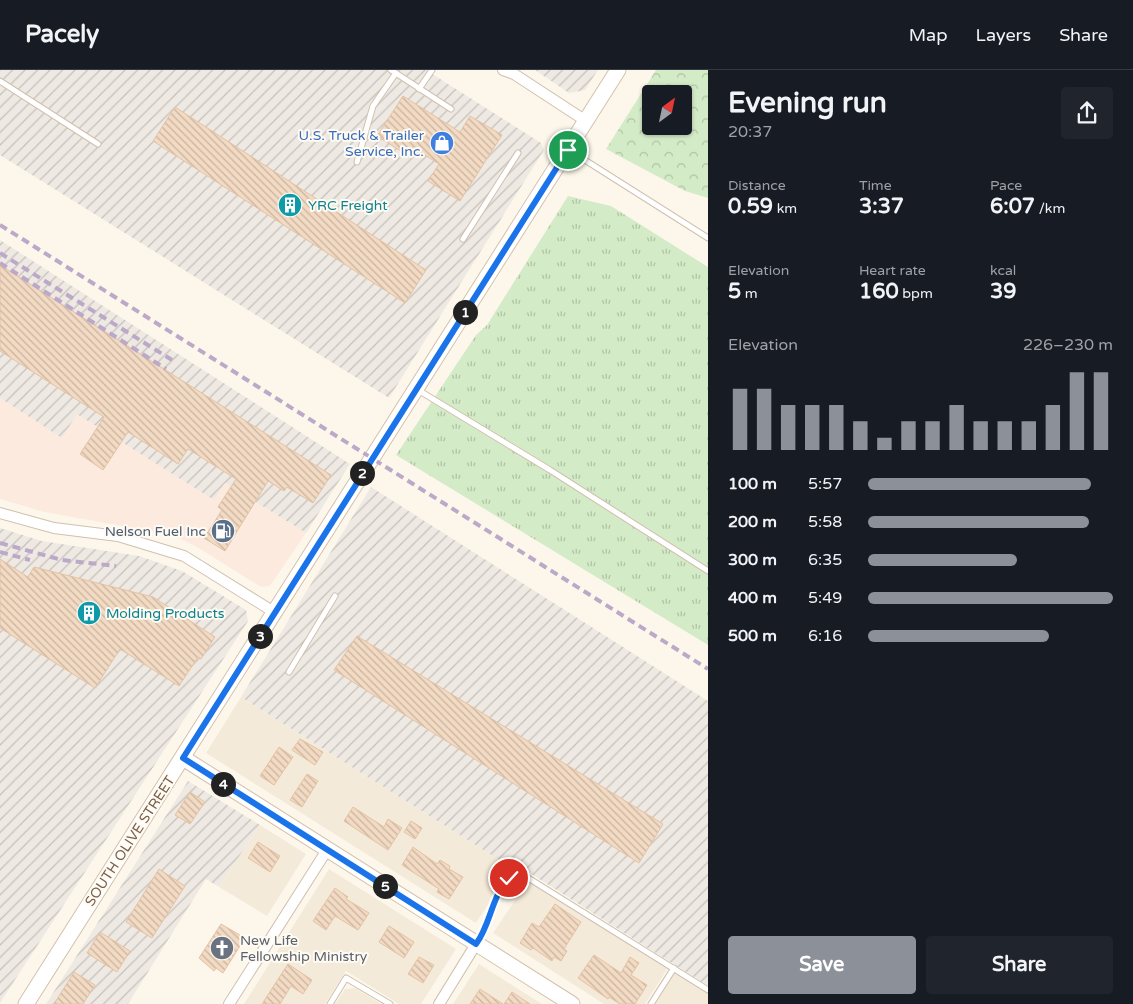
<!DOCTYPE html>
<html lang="en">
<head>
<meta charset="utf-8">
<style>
  body { margin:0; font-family:"Varela Round",sans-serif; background:#20242c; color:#f1f3f6; height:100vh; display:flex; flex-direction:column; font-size:19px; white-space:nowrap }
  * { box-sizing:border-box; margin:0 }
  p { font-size:16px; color:#9ea1a6 }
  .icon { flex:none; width:28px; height:28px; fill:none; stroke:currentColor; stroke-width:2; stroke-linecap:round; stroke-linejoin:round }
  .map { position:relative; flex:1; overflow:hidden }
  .details { display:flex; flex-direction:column; background:#171b24; width:425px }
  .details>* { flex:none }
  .needle { width:32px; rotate:33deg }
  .tools { position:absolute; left:642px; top:15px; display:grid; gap:10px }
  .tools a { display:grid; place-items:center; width:50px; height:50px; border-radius:5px; background:#171b24; box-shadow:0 1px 4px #0004; font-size:25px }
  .pin { position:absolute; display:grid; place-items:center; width:42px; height:42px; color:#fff; margin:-21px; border:2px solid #fff; border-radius:50%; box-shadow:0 1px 5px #0007 }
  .km { position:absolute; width:25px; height:25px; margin:-12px; border-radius:50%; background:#222; color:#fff; font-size:14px; line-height:25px; text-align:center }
  .round { display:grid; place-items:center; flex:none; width:52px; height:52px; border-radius:5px; background:#20242c }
  .overview { display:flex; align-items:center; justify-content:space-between; height:85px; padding:0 20px }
  h1 { font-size:28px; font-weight:800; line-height:38px }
  .metrics { display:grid; grid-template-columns:repeat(3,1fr); gap:8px; height:85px; padding:5px 20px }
  .metrics div { display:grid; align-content:center }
  .metrics b { font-size:21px; font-weight:800 }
  .metrics small { font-size:14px; font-weight:400 }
  .metrics p { font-size:14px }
  .chart { height:140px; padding:10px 20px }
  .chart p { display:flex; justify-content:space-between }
  .chart svg { width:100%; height:90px; margin-top:5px; stroke:#8c9099; stroke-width:6 }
  .cta { display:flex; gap:10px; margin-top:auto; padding:10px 20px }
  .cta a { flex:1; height:58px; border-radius:5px; background:#8c9099; color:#fff; font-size:20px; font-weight:800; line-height:58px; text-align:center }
  .cta a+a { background:#20242c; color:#f1f3f6 }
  ul { padding:0 20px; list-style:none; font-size:16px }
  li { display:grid; grid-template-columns:80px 60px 1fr; align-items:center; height:38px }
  li i { height:12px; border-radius:6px; background:#8c9099 }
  header { display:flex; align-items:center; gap:30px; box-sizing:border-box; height:70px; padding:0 25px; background:#171b24; border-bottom:1px solid #363941 }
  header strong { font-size:24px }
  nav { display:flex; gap:28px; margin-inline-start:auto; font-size:18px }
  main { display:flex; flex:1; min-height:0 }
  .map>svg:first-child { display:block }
  .residential { fill:#f4ead9 }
  .commercial { fill:#fdeadf }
  .industrial { fill:url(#industrial-furrows) }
  .grass { fill:url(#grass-tufts) }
  .forest { fill:url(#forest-crowns); fill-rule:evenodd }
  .building { fill:url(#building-back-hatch); stroke:#e5c2a3 }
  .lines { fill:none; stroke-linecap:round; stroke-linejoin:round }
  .lane-casing { stroke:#d0c0af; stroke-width:7 }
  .street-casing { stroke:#d0c0af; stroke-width:12 }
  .secondary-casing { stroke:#d3c1ad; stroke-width:17 }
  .lane { stroke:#fff; stroke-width:5 }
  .street { stroke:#fff; stroke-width:10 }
  .secondary { stroke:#fff; stroke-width:15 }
  .rail { stroke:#bca8c8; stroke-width:4; stroke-dasharray:8 5; stroke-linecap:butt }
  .route-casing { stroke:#fff; stroke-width:10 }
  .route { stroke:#1a73e8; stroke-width:6 }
  .labels { text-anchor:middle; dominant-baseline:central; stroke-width:4; stroke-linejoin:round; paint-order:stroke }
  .shop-label { font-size:14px; fill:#366cbe; stroke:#fffbf2; text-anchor:end }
  .culture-label { font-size:14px; fill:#0d838f; stroke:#fffbf2; text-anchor:start }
  .service-label { font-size:14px; fill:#4e5e75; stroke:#fffbf2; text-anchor:end }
  .street-label { font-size:14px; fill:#79604d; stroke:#fffbf2 }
  .worship-label { font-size:14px; fill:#5b616d; stroke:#fffbf2; text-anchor:start }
</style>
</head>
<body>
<header>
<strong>Pacely</strong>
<nav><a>Map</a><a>Layers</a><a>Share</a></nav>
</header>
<main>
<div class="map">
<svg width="708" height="934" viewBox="0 0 708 934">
  <defs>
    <pattern id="industrial-furrows" width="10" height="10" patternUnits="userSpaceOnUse" patternTransform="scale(1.25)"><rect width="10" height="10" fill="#eeeae3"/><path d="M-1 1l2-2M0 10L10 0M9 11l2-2" fill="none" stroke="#c6c1ba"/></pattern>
    <pattern id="grass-tufts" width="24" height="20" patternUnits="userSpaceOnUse" patternTransform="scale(1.25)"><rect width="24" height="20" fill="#d4ebc8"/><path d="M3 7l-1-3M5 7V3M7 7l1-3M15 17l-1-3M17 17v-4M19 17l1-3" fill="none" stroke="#b1c2a5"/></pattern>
    <pattern id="forest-crowns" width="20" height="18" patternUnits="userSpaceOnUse" patternTransform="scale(1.25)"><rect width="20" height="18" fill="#d4ebc8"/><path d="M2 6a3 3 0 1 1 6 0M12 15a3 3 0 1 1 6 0" fill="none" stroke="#b1c2a5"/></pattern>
    <pattern id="building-back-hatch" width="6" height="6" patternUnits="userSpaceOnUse" patternTransform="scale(1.25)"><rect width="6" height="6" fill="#f2dac3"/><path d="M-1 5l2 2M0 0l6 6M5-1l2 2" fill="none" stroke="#c9b4a1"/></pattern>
  </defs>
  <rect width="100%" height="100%" fill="#fdf7eb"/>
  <!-- residential -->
  <path class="residential" d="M 241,627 L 512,798 L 476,853 L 206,683 Z
    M 260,755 L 306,784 L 267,846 L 219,817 Z
    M 329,799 L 456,879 L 421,934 L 399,934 L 346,901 L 325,934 L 244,934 Z
    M 528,811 L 668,898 L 645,934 L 604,934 L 493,863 Z
    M 479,894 L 542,934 L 453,934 Z
    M 674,902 L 708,924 L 708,934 L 654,934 Z
    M 355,918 L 381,934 L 335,934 L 345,919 Z"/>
  <!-- commercial -->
  <path class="commercial" d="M 0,328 L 62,367 L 77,343 L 214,430 L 225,413 L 306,463 L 270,516 L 261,517 L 197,477 L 172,465 L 44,442 L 0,429 Z"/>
  <!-- industrial -->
  <path class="industrial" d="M 0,0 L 426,0 L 541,73 L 544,80 L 389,328 L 0,85 Z
    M 535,0 L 598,0 L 585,20 L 569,23 Z
    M 0,170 L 350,394 L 306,463 L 225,413 L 214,430 L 77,344 L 62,368 L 0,328 Z
    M 371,417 L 708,631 L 708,916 L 525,800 L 512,798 L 241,627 Z
    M 0,458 L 42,471 L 139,486 L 182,501 L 246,540 L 248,551 L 0,933 Z
    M 188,711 L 260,755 L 219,817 L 206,809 L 128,934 L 46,934 Z"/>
  <!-- grass -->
  <path class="grass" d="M 568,126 L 611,136 L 708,197 L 708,575 L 396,385 L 476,265 L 487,255 Z"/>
  <!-- forest -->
  <path class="forest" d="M 656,0 L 708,0 L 708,128 L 685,121 L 606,79 ZM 651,24 L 684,24 L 684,56 L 651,56 Z"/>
  <!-- building -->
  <path class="building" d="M 403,26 L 460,62 L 470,46 L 502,65 L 460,131 L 428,111 L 439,94 L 417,80 L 412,88 L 377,66 Z
    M 175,37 L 426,200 L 405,233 L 153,71 Z
    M 0,195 L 331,405 L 313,433 L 287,417 L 284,421 L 268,411 L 225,481 L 204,468 L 222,440 L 218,437 L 236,409 L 188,379 L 178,394 L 128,362 L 103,400 L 80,384 L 104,347 L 0,281 Z
    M 0,489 L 28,507 L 34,497 L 153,527 L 215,567 L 201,589 L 198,587 L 179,616 L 120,579 L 95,618 L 0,558 Z
    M 357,566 L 663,754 L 639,793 L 334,600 Z
    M 300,669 L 323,682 L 315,695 L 292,680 Z
    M 279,677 L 293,687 L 274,715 L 260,706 Z
    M 307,704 L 318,711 L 302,737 L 290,730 Z
    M 190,722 L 205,732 L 190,754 L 175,745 Z
    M 353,737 L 384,757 L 388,749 L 402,758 L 388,780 L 344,751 Z
    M 411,751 L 422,758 L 415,769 L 404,762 Z
    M 258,772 L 280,786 L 270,802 L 248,788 Z
    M 413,777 L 437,794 L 440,790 L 450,796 L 449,799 L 463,807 L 449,829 L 437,822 L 439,819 L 402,795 Z
    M 159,799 L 185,816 L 152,868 L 126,852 Z
    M 335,818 L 348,827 L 346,829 L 369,843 L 358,860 L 335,846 L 326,860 L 313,851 Z
    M 555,834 L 581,852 L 564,879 L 567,881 L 561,891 L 554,887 L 552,891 L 533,878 L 531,880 L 520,873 L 532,853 L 539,857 Z
    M 221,854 L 245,868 L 223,903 L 216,898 L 214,901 L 199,888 Z
    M 389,856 L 414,872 L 404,888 L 379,872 Z
    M 100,862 L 130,881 L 117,902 L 87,883 Z
    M 594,885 L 621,903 L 630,887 L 639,893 L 631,905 L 647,915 L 635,934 L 620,934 L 609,927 L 608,929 L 578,908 Z
    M 419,887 L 434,895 L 423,913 L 408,904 Z
    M 288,894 L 312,910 L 303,924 L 291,916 L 280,934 L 262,934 Z
    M 74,902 L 95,915 L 83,934 L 54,934 Z
    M 480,919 L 503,934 L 470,934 Z
    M 512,922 L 530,934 L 504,934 Z"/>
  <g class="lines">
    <!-- lane casing -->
    <g class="lane-casing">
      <path id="lane" d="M 391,0 L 451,39
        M 0,11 L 98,74
        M 419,19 L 432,0
        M 569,80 L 708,168
        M 357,92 L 373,36 L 396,3
        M 463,169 L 518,83
        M 418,320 L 550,400 L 708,501
        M 289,602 L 335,526
        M 478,872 C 493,852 491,804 525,806 L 708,920
        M 330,934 L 346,908 L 390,934
        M 651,934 L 674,898"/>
    </g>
    <!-- street casing -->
    <g class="street-casing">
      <path id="street" d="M 503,0 L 514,4 L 586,51
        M 0,443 L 54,458 L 118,466 L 184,486 L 274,542
        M 229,934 L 327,780
        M 439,934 L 476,874"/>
    </g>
    <!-- secondary casing -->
    <g class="secondary-casing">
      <path id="secondary" d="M 183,688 L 572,934
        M 26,934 L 618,0"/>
    </g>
    <!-- lane -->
    <use href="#lane" class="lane"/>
    <!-- street -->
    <use href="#street" class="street"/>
    <!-- secondary -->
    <use href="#secondary" class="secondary"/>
    <!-- rail -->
    <path class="rail" d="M 0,155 L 708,599
      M 0,183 L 172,290
      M 0,193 L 166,299
      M 0,473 L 62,490 L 116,496
      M 0,482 L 30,490"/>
  </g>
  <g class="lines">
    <!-- route casing -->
    <g class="route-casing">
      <path id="route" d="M 509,808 C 491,827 491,854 476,874 L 183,688 L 568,80"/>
    </g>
    <!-- route -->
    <use href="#route" class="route"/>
  </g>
  <!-- icons -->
  <defs>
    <g id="shop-disc" transform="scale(1.25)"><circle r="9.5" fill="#3f7fe0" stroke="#fffbf2"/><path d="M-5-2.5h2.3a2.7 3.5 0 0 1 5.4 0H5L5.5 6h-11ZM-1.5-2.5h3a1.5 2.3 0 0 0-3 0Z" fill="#fff"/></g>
    <g id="building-disc" transform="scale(1.25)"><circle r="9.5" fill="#0f9aa8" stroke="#fffbf2"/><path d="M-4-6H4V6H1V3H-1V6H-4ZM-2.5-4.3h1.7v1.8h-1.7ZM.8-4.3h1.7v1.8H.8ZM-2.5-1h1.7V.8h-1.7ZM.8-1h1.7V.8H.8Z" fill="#fff"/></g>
    <g id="fuel-disc" transform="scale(1.25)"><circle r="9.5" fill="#5c6f8a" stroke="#fffbf2"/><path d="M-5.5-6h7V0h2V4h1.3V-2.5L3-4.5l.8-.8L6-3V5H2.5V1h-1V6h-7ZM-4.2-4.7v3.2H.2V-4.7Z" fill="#fff"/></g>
    <g id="church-disc" transform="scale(1.25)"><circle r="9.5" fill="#6b7280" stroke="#fffbf2"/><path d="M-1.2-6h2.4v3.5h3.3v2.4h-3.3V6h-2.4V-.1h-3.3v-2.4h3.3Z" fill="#fff"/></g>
  </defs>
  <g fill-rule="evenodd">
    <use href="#shop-disc" x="442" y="73"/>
    <use href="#building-disc" x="290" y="135"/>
    <use href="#fuel-disc" x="223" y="461"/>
    <use href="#building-disc" x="89" y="543"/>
    <use href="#church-disc" x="222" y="878"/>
  </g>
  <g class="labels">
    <!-- shop labels -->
    <g class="shop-label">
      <text x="424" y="65">U.S. Truck &amp; Trailer<tspan x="424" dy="16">Service, Inc.</tspan></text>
    </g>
    <!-- culture labels -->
    <g class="culture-label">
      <text x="308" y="135">YRC Freight</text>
      <text x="106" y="543">Molding Products</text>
    </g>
    <!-- service labels -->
    <g class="service-label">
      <text x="206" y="461">Nelson Fuel Inc</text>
    </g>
    <!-- street labels -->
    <g class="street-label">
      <text transform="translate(130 771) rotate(-57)">SOUTH OLIVE STREET</text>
    </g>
    <!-- worship labels -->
    <g class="worship-label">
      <text x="240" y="870">New Life<tspan x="240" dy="16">Fellowship Ministry</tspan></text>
    </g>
  </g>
</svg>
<div class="tools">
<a><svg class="needle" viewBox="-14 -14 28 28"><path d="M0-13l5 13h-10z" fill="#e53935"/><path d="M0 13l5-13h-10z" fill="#9ea1a6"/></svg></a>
</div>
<div class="pin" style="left:568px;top:80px;background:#1e9e55"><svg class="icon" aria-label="arrive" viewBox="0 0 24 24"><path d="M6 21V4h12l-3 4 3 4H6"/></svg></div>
<div class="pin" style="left:509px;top:808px;background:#d93025"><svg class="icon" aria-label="check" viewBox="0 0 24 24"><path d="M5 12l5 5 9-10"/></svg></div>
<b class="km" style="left:465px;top:242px">1</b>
<b class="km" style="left:362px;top:403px">2</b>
<b class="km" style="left:260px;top:566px">3</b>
<b class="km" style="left:223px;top:714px">4</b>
<b class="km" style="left:385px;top:816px">5</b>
</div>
<section class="details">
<div class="overview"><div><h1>Evening run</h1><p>20:37</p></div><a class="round"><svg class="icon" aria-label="share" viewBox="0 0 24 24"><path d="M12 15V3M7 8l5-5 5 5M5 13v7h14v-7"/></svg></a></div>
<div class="metrics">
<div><p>Distance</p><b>0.59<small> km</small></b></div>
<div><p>Time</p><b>3:37</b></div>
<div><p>Pace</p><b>6:07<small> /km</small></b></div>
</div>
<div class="metrics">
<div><p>Elevation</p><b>5<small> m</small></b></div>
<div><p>Heart rate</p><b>160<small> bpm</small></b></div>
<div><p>kcal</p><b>39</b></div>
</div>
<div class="chart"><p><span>Elevation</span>226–230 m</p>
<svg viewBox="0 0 160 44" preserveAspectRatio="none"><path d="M5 44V14M15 44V14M25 44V22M35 44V22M45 44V22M55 44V30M65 44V38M75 44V30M85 44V30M95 44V22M105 44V30M115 44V30M125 44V30M135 44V22M145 44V6M155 44V6"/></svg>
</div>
<ul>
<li><b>100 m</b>5:57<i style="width:91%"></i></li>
<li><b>200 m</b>5:58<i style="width:90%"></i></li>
<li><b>300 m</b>6:35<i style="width:61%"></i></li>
<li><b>400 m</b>5:49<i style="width:100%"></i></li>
<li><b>500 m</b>6:16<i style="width:74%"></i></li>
</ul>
<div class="cta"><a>Save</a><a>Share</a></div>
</section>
</main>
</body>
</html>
